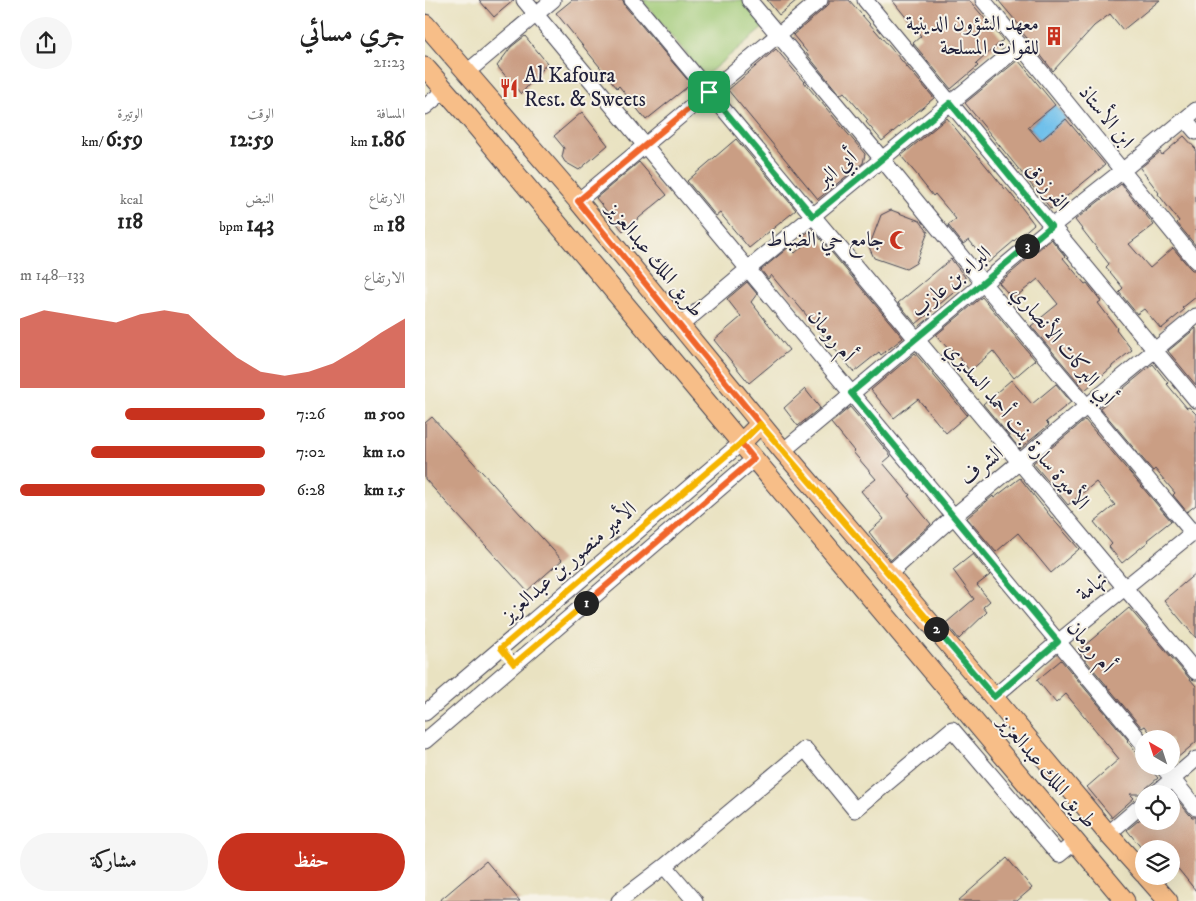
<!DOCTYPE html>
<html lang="ar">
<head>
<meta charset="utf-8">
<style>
  body { margin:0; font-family:"IM FELL DW Pica",Amiri,serif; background:#f6f6f6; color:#222; direction:rtl; height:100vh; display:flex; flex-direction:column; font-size:19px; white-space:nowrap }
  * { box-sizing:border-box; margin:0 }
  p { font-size:16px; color:#767676 }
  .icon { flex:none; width:28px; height:28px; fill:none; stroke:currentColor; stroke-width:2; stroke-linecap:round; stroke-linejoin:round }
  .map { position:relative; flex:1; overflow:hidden; direction:ltr }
  .drawer { display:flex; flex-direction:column; background:#fff; width:425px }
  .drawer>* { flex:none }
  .needle { width:32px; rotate:321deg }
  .controls { position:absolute; left:710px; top:730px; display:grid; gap:10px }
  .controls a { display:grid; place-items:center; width:45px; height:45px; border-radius:50%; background:#fff; box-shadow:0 5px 20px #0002; font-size:25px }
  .pin { position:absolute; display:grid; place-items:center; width:42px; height:42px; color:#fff; margin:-21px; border-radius:10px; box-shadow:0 2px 8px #0006 }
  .km { position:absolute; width:25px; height:25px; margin:-12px; border-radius:50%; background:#222; color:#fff; font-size:14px; line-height:25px; text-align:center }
  .round { display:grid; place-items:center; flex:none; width:52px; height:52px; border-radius:26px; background:#f6f6f6 }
  .summary { display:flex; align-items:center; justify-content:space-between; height:85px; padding:0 20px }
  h1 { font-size:28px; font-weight:700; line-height:38px }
  .figures { display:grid; grid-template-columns:repeat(3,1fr); gap:8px; height:85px; padding:5px 20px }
  .figures div { display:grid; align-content:center }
  .figures b { font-size:21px; font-weight:700 }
  .figures small { font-size:14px; font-weight:400 }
  .figures p { font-size:14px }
  .chart { height:140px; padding:10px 20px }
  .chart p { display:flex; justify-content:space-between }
  .chart svg { width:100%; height:90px; margin-top:5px; fill:#c8321e; opacity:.7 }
  .button { display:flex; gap:10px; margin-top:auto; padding:10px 20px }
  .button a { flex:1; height:58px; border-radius:30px; background:#c8321e; color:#fff; font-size:20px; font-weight:700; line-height:58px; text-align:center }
  .button a+a { background:#f6f6f6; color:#222 }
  ul { padding:0 20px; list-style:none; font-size:16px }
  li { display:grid; grid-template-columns:80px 60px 1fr; align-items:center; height:38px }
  li i { height:12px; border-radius:6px; background:#c8321e }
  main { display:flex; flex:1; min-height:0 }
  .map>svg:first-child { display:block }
  .green { fill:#9ec975; stroke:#607658 }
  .water { fill:#70c0eb; stroke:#497193 }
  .building { fill:#ca9e84 }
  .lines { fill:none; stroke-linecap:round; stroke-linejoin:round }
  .minor-casing { stroke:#403f4f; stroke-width:17 }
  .major-casing { stroke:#403f4f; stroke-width:21 }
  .minor { stroke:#fff; stroke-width:15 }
  .major { stroke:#f7be88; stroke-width:19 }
  .split-1-casing { stroke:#fff; stroke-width:10 }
  .split-2-casing { stroke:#fff; stroke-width:10 }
  .split-3-casing { stroke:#fff; stroke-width:10 }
  .split-4-casing { stroke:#fff; stroke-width:10 }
  .split-1 { stroke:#f0652b; stroke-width:6 }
  .split-2 { stroke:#f5b400; stroke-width:6 }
  .split-3 { stroke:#22a559; stroke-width:6 }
  .split-4 { stroke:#22a559; stroke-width:6 }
  .labels { text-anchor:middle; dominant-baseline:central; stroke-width:4; stroke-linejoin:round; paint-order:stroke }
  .poi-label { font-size:21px; fill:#22223b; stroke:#f7f3e8; text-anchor:end }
  .street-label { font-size:21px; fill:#22223b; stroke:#f7f3e8 }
</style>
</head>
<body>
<main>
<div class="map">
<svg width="771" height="901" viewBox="0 0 771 901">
  <rect width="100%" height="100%" fill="#f7f3e8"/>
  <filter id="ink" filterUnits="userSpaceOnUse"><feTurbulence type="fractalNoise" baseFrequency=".02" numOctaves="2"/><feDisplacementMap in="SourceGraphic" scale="10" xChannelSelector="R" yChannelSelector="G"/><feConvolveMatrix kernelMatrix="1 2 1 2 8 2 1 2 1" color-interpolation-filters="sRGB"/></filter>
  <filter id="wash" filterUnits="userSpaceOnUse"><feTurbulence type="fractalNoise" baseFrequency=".0096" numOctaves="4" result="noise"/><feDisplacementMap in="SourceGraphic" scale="20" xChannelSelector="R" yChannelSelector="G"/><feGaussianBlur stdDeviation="1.12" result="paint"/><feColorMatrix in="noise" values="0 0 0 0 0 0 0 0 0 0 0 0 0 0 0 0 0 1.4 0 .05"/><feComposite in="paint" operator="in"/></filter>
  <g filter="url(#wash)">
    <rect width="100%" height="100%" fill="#e9e2c1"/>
    <!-- green -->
    <path class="green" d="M 217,0 L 317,0 L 339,27 L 280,76 Z"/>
    <!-- water -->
    <path class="water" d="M 630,105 L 641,118 L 615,140 L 604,127 Z"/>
    <g id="blocks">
      <!-- building -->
      <path class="building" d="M 54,0 L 89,0 L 69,17 Z
        M 147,0 L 198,0 L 200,6 L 266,84 L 221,120 L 194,86 L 192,88 L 131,13 Z
        M 342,0 L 372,0 L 354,15 Z
        M 404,0 L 424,0 L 509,98 L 457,141 L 441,122 L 443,120 L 419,92 L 415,95 L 381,53 L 382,52 L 368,35 L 401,7 L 404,4 Z
        M 467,0 L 544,0 L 578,40 L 551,64 L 553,66 L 526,89 L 488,43 L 496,36 Z
        M 573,0 L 735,0 L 698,30 L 685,14 L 669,26 L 628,71 L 603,39 L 593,28 L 595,26 Z
        M 100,36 L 122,63 L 96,94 L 72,66 L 86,47 Z
        M 351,49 L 440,154 L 438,163 L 393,199 L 303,90 Z
        M 593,60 L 630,105 L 603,127 L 615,141 L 641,119 L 680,165 L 626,209 L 540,103 Z
        M 157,112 L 183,145 L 154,170 L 140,162 L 137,157 L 139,148 L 129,136 Z
        M 522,118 L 580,189 L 581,188 L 594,204 L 609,224 L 563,263 L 544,240 L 538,244 L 523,225 L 531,219 L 510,194 L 508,196 L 493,177 L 493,176 L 476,156 Z
        M 759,136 L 771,149 L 771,246 L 752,223 L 754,221 L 733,194 L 734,193 L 715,168 L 735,152 L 737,155 Z
        M 311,139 L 371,210 L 324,248 L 295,213 L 291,216 L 262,181 Z
        M 214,162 L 242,195 L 198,231 L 171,198 Z
        M 696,184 L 729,225 L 704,244 L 725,268 L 748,248 L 764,267 L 767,270 L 771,270 L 771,297 L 757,308 L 759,310 L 736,329 L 719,309 L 712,314 L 694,292 L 698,288 L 681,267 L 684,264 L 650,220 Z
        M 466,210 L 495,221 L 503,232 L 491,263 L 481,269 L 449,258 L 444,247 L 456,215 Z
        M 387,229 L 478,338 L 456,355 L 454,352 L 429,372 L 367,298 L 366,299 L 346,275 L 343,279 L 336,270 L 364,247 L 370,253 L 382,242 L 378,236 Z
        M 626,239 L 640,256 L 638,258 L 660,284 L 662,283 L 676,301 L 673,303 L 692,328 L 691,329 L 707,350 L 687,366 L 687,367 L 660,390 L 606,326 L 633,304 L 613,279 L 588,299 L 574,283 Z
        M 526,259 L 540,277 L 540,283 L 491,324 L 473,303 Z
        M 322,282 L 332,294 L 326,302 L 364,350 L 324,383 L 289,340 L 316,317 L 302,299 Z
        M 557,297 L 610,360 L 589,378 L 568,351 L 545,371 L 527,349 L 525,351 L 511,335 Z
        M 771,328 L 771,385 L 743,351 Z
        M 490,353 L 542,415 L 521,433 L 493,399 L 469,418 L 446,390 Z
        M 728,364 L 743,383 L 742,384 L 762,408 L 764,407 L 771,414 L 771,505 L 762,512 L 748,495 L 750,493 L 730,469 L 728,471 L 675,408 Z
        M 586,380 L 607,404 L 631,384 L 646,402 L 621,422 L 624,425 L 595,449 L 558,404 Z
        M 380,389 L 395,408 L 373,426 L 359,408 Z
        M 425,407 L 466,456 L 458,463 L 485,495 L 483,496 L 506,524 L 466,560 L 444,532 L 459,519 L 436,491 L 451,479 L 428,452 L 429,451 L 406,423 Z
        M 7,417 L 137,560 L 102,591 L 0,479 L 0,423 Z
        M 660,420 L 746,521 L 722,540 L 724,541 L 697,563 L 684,547 L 687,544 L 669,522 L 690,505 L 671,482 L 643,505 L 608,463 Z
        M 595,478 L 626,517 L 654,549 L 626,573 L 593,533 L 571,552 L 542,518 L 568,496 L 569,498 Z
        M 548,554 L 565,575 L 552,585 L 565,601 L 558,607 L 562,612 L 534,639 L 521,623 L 549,599 L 528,570 Z
        M 771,573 L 771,638 L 739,600 Z
        M 704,608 L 771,686 L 771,742 L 751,759 L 746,753 L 746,739 L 730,739 L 720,726 L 717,728 L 653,651 Z
        M 636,660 L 703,740 L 702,741 L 719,762 L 719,766 L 723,766 L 733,778 L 714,794 L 705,794 L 709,798 L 686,818 L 686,816 L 662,787 L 694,759 L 641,694 L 631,703 L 612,680 Z
        M 746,792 L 764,814 L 767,817 L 771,817 L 771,891 L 746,860 L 746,849 L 717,849 L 702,830 L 719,816 L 719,821 L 746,821 Z
        M 582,858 L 607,888 L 592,901 L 533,901 Z
        M 61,861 L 95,901 L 14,901 Z"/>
    </g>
  </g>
  <g filter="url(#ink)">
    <use href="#blocks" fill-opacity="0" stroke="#403f4f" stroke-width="1"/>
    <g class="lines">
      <!-- minor casing -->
      <g class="minor-casing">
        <path id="minor" d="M 99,0 L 719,745
          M 207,0 L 700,588 L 771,672
          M 324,0 L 457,159 L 558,283 L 768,533
          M 440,0 L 771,400
          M 558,0 L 771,261
          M 42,72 L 128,0
          M 0,107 L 20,90
          M 760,119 L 771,132
          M 153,201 L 395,0
          M 255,326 L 323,269 L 596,45
          M 358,451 L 627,226 L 697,171 L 771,110
          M 464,574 L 529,516 L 771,316
          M 569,697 L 633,642 L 771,530
          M 0,713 L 316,443
          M 0,741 L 329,459
          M 737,766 L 771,808
          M 730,794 L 771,759
          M 683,834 L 719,803
          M 240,866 L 270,901
          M 194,901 L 240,866 L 380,749 L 430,810 L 527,729 L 634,855 L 650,842"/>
      </g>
      <!-- major casing -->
      <g class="major-casing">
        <path id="major" d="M 0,24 L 153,201 L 358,451 L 555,681 L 683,834 L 719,874
          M 0,67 L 41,114 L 316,443
          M 335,424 L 316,443 L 700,901
          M 721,876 L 743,901"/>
      </g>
      <!-- minor -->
      <use href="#minor" class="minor"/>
      <!-- major -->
      <use href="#major" class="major"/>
    </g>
  </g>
  <g class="lines" filter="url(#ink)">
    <!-- split-1 casing -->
    <g class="split-1-casing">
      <path id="split-1" d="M 161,603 L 329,459 L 316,443 L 335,424 L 153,201 L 284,92"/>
    </g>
    <!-- split-2 casing -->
    <g class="split-2-casing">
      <path id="split-2" d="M 161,603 L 89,664 L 76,648 L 316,443 L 335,424 L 511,629"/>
    </g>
    <!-- split-3 casing -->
    <g class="split-3-casing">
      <path id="split-3" d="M 511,629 L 569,697 L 633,642 L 426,393 L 602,246"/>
    </g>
    <!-- split-4 casing -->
    <g class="split-4-casing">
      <path id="split-4" d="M 284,92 L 388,216 L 525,103 L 626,226 L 602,246"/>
    </g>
    <!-- split-1 -->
    <use href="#split-1" class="split-1"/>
    <!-- split-2 -->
    <use href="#split-2" class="split-2"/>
    <!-- split-3 -->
    <use href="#split-3" class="split-3"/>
    <!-- split-4 -->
    <use href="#split-4" class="split-4"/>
  </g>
  <!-- icons -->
  <defs>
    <g id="building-bare" transform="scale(1.5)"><path d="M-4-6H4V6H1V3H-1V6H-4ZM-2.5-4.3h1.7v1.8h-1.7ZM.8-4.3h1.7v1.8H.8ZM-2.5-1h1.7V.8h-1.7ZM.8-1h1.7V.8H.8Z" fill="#c8321e" stroke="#f7f3e8" stroke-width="2.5" paint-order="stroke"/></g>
    <g id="restaurant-bare" transform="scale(1.5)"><path d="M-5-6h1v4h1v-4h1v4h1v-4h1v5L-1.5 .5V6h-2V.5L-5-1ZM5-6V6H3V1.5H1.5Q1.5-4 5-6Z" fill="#c8321e" stroke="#f7f3e8" stroke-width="2.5" paint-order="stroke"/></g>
    <g id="mosque-bare" transform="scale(1.5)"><path d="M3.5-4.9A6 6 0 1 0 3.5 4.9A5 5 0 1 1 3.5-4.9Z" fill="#c8321e" stroke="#f7f3e8" stroke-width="2.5" paint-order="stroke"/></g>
  </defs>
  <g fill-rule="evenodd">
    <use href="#building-bare" x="629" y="36"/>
    <use href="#restaurant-bare" x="84" y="88"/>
    <use href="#mosque-bare" x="474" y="240"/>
  </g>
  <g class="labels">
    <!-- poi labels -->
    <g class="poi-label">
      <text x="614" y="24">معهد الشؤون الدينية<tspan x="614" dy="24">للقوات المسلحة</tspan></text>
      <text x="99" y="76" text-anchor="start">Al Kafoura<tspan x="99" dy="24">Rest. &amp; Sweets</tspan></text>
      <text x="459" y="240">جامع حي الضباط</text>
    </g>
    <!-- street labels -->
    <g class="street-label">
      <text transform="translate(681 117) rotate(51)">ابن الأستاذ</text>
      <text transform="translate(412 169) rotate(-39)">أبي البر</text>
      <text transform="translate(622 187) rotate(51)">الفرزدق</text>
      <text transform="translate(230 260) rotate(51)">طريق الملك عبدالعزيز</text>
      <text transform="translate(526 282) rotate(-40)">البراء بن عازب</text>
      <text transform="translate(406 336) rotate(50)">أم رومان</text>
      <text transform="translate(638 346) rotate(50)">أبي البركات الأنصاري</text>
      <text transform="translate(592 426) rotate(50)">الأميرة سارة بنت أحمد السديري</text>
      <text transform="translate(557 466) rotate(-39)">الشرف</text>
      <text transform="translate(144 562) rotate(-41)">الأمير منصور بن عبدالعزيز</text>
      <text transform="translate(667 587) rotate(-39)">تهامة</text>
      <text transform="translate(665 647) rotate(50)">أم رومان</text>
      <text transform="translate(622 772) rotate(50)">طريق الملك عبدالعزيز</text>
    </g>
  </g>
</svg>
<div class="controls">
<a><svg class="needle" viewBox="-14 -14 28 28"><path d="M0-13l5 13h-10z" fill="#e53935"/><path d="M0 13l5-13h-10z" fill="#767676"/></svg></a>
<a><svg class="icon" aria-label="locate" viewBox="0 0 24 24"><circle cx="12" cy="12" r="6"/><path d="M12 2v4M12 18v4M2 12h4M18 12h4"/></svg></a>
<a><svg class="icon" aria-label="layers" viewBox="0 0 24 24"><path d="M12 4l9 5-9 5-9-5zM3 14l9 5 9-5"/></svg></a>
</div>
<div class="pin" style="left:284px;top:92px;background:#1e9e55"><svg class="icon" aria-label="arrive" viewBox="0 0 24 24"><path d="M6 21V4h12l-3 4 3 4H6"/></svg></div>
<b class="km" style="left:161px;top:603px">1</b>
<b class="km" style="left:511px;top:629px">2</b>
<b class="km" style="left:602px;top:246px">3</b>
</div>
<section class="drawer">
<div class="summary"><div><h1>جري مسائي</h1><p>21:23</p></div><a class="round"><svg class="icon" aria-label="share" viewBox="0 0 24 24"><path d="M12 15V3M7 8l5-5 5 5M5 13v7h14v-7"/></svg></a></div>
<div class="figures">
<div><p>المسافة</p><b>1.86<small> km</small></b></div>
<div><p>الوقت</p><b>12:59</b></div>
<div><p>الوتيرة</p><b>6:59<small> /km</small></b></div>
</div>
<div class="figures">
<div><p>الارتفاع</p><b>18<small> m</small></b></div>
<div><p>النبض</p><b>143<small> bpm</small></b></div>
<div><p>kcal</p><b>118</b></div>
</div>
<div class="chart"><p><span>الارتفاع</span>133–148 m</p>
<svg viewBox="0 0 160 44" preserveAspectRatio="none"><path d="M0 44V10L10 6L20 8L30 10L40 12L50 8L60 6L70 8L80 19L90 29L100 36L110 38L120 36L130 32L140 25L150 17L160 10V44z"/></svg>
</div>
<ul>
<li><b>500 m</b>7:26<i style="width:57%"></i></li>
<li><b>1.0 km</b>7:02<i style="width:71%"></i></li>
<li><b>1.5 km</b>6:28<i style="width:100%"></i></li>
</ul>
<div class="button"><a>حفظ</a><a>مشاركة</a></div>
</section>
</main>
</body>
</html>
